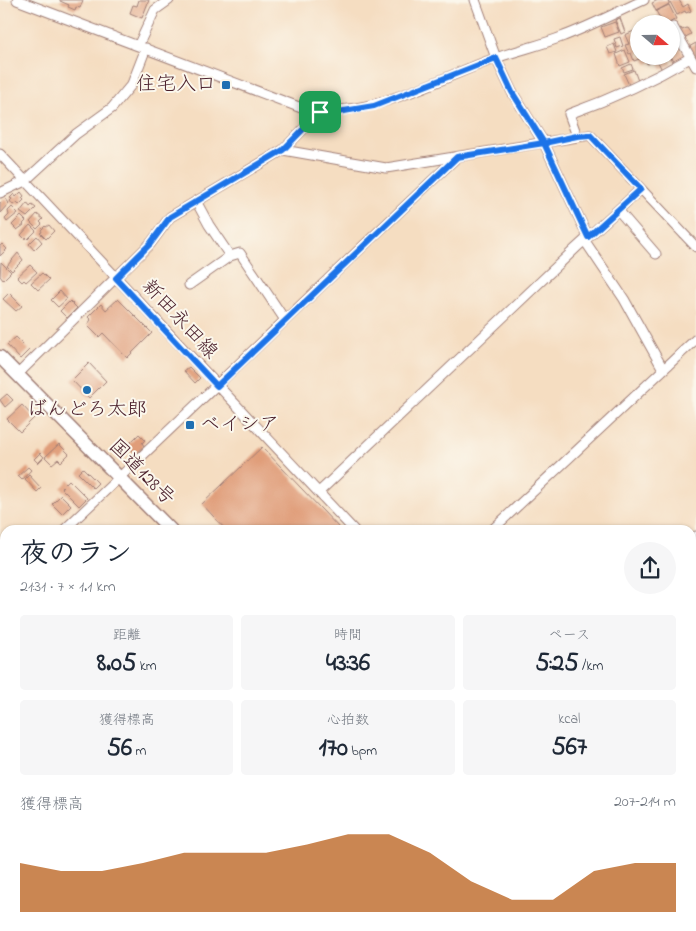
<!DOCTYPE html>
<html lang="ja">
<head>
<meta charset="utf-8">
<style>
  body { margin:0; font-family:"Indie Flower","Klee One",sans-serif; background:#f6f6f7; color:#1f2937; height:100vh; display:flex; flex-direction:column; font-size:19px; white-space:nowrap }
  * { box-sizing:border-box; margin:0 }
  p { font-size:16px; color:#747a83 }
  .icon { flex:none; width:28px; height:28px; fill:none; stroke:currentColor; stroke-width:2; stroke-linecap:round; stroke-linejoin:round }
  .map { position:relative; flex:1; overflow:hidden }
  .drawer { position:absolute; left:0px; top:525px; width:696px; height:406px; display:flex; flex-direction:column; background:#fff; border-radius:15px 15px 0 0; box-shadow:0 1px 4px #0004 }
  .drawer>* { flex:none }
  .needle { width:32px; rotate:110deg }
  .tools { position:absolute; left:630px; top:15px; display:grid; gap:10px }
  .tools a { display:grid; place-items:center; width:50px; height:50px; border-radius:50%; background:#fff; box-shadow:0 1px 4px #0004; font-size:25px }
  .pin { position:absolute; display:grid; place-items:center; width:42px; height:42px; color:#fff; margin:-21px; border-radius:10px; box-shadow:0 2px 8px #0006 }
  .round { display:grid; place-items:center; flex:none; width:52px; height:52px; border-radius:26px; background:#f6f6f7 }
  .headline { display:flex; align-items:center; justify-content:space-between; height:85px; padding:0 20px }
  h1 { font-size:28px; font-weight:800; line-height:38px }
  .figures { display:grid; grid-template-columns:repeat(3,1fr); gap:8px; height:85px; padding:5px 20px }
  .figures div { display:grid; align-content:center; border-radius:5px; background:#f6f6f7; text-align:center }
  .figures b { font-size:25px; font-weight:800 }
  .figures small { font-size:14px; font-weight:400 }
  .figures p { font-size:14px }
  .chart { height:140px; padding:10px 20px }
  .chart p { display:flex; justify-content:space-between }
  .chart svg { width:100%; height:90px; margin-top:5px; fill:#b45309; opacity:.7 }
  .map>svg:first-child { display:block }
  .building { fill:#e09d79 }
  .lines { fill:none; stroke-linecap:round; stroke-linejoin:round }
  .minor-casing { stroke:#a07e76; stroke-width:11 }
  .highway-casing { stroke:#a07e76; stroke-width:15 }
  .minor { stroke:#fff; stroke-width:9 }
  .highway { stroke:#fff; stroke-width:12 }
  .route-casing { stroke:#fff; stroke-width:10 }
  .route { stroke:#1a73e8; stroke-width:6 }
  .poi-dot { fill:#1f6fb2; stroke:#fbf7ec; stroke-width:2 }
  .labels { text-anchor:middle; dominant-baseline:central; stroke-width:4; stroke-linejoin:round; paint-order:stroke }
  .poi-label { font-size:20px; fill:#4a1f2b; stroke:#fbf7ec; text-anchor:end }
  .street-label { font-size:20px; fill:#4a1f2b; stroke:#fbf7ec }
</style>
</head>
<body>
<div class="map">
<svg width="696" height="931" viewBox="0 0 696 931">
  <rect width="100%" height="100%" fill="#fbf7ec"/>
  <filter id="ink" filterUnits="userSpaceOnUse"><feTurbulence type="fractalNoise" baseFrequency=".02" numOctaves="2"/><feDisplacementMap in="SourceGraphic" scale="10" xChannelSelector="R" yChannelSelector="G"/><feConvolveMatrix kernelMatrix="1 2 1 2 8 2 1 2 1" color-interpolation-filters="sRGB"/></filter>
  <filter id="wash" filterUnits="userSpaceOnUse"><feTurbulence type="fractalNoise" baseFrequency=".0096" numOctaves="4" result="noise"/><feDisplacementMap in="SourceGraphic" scale="20" xChannelSelector="R" yChannelSelector="G"/><feGaussianBlur stdDeviation="1.12" result="paint"/><feColorMatrix in="noise" values="0 0 0 0 0 0 0 0 0 0 0 0 0 0 0 0 0 1.4 0 .05"/><feComposite in="paint" operator="in"/></filter>
  <g filter="url(#wash)">
    <rect width="100%" height="100%" fill="#f5ddc1"/>
    <g id="blocks">
      <!-- building -->
      <path class="building" d="M 60,0 L 83,0 L 80,8 L 76,7 L 75,10 L 68,7 L 69,5 L 60,1 Z
        M 139,0 L 149,0 L 142,18 L 130,13 L 133,5 L 137,6 Z
        M 658,0 L 668,0 L 669,4 L 656,11 L 652,3 Z
        M 669,0 L 679,0 L 683,7 L 688,4 L 691,11 L 686,13 L 685,11 L 677,15 Z
        M 669,5 L 676,19 L 667,24 L 663,24 L 656,11 Z
        M 620,18 L 625,32 L 621,34 L 615,20 Z
        M 615,22 L 619,32 L 605,37 L 601,27 Z
        M 681,28 L 682,30 L 687,28 L 691,34 L 682,39 L 676,31 Z
        M 634,31 L 639,41 L 636,43 L 639,50 L 639,56 L 653,56 L 655,61 L 647,64 L 644,57 L 634,61 L 631,53 L 629,54 L 625,45 L 629,44 L 625,35 Z
        M 671,33 L 678,44 L 671,48 Z
        M 620,37 L 623,46 L 617,48 L 614,39 Z
        M 696,43 L 696,59 L 687,48 Z
        M 614,44 L 617,52 L 610,54 L 607,47 Z
        M 679,46 L 685,57 L 674,62 L 671,56 L 671,50 Z
        M 625,50 L 630,62 L 620,66 L 616,54 Z
        M 659,56 L 669,56 L 673,64 L 662,70 L 656,58 Z
        M 631,64 L 633,69 L 624,72 L 622,68 Z
        M 634,70 L 638,81 L 629,85 L 624,74 Z
        M 21,192 L 24,196 L 22,198 L 24,200 L 19,205 L 17,203 L 13,205 L 10,201 L 12,199 L 10,198 L 14,194 L 16,197 Z
        M 5,198 L 9,203 L 0,213 L 0,203 Z
        M 27,203 L 30,207 L 32,205 L 36,208 L 27,217 L 20,212 Z
        M 12,207 L 18,213 L 7,222 L 5,219 L 9,215 L 8,211 Z
        M 37,214 L 43,219 L 40,222 L 42,224 L 37,229 L 30,222 Z
        M 21,216 L 26,221 L 23,224 L 24,225 L 17,230 L 12,225 Z
        M 30,225 L 36,231 L 28,239 L 26,237 L 25,239 L 21,235 Z
        M 49,225 L 54,231 L 46,239 L 40,233 L 42,232 L 41,230 L 45,226 L 46,227 Z
        M 37,236 L 42,242 L 34,250 L 29,244 Z
        M 2,244 L 7,249 L 0,256 L 0,246 Z
        M 18,253 L 23,260 L 12,271 L 7,266 Z
        M 1,262 L 11,272 L 3,280 L 0,276 Z
        M 30,265 L 37,272 L 26,282 L 24,280 L 22,282 L 17,277 Z
        M 42,273 L 49,280 L 38,290 L 31,283 Z
        M 60,291 L 67,299 L 58,307 L 51,300 Z
        M 9,293 L 22,306 L 16,311 L 3,299 Z
        M 118,299 L 152,333 L 127,358 L 103,333 L 99,337 L 87,325 L 91,320 L 88,317 L 101,304 L 106,310 Z
        M 70,301 L 77,308 L 67,318 L 60,311 Z
        M 16,337 L 29,350 L 20,359 L 7,345 Z
        M 89,363 L 106,381 L 89,398 L 72,380 Z
        M 189,367 L 200,378 L 195,383 L 184,371 Z
        M 7,394 L 13,400 L 5,407 L 0,400 Z
        M 22,405 L 34,418 L 20,432 L 7,419 Z
        M 139,434 L 145,440 L 142,443 L 144,446 L 135,454 L 127,446 Z
        M 59,444 L 69,454 L 61,462 L 58,459 L 52,464 L 45,457 Z
        M 262,447 L 341,530 L 226,530 L 202,504 Z
        M 40,453 L 44,457 L 38,463 L 34,459 Z
        M 28,467 L 31,470 L 22,480 L 18,476 Z
        M 83,468 L 98,483 L 93,488 L 78,473 Z
        M 29,475 L 41,488 L 37,492 L 25,479 Z
        M 69,480 L 87,498 L 79,506 L 61,488 Z
        M 61,495 L 71,505 L 62,514 L 52,504 Z
        M 503,926 L 526,926 L 521,931 L 501,931 L 500,930 Z
        M 528,926 L 533,926 L 538,931 L 523,931 Z"/>
    </g>
  </g>
  <g filter="url(#ink)">
    <use href="#blocks" fill-opacity="0" stroke="#a07e76" stroke-width="1"/>
    <g class="lines">
      <!-- minor casing -->
      <g class="minor-casing">
        <path id="minor" d="M 17,0 L 304,109 C 371,119 434,80 496,58 C 518,50 542,45 564,36 C 591,26 617,12 644,0
          M 475,0 L 496,58 L 512,92 L 544,143 L 588,237
          M 673,27 L 696,67
          M 138,46 L 155,10 L 169,0
          M 577,136 L 569,114 C 611,99 651,81 690,58
          M 283,150 L 386,168 L 590,135 L 696,247
          M 0,154 L 354,530
          M 0,193 L 25,181 L 76,134 L 112,108 L 132,84 L 146,48
          M 196,201 L 209,225 L 230,256
          M 618,210 L 656,254
          M 585,241 L 624,299 L 663,369
          M 189,285 L 230,256 L 240,253 L 285,320
          M 17,375 L 151,243 L 170,217 L 283,150 L 320,112
          M 319,492 L 576,248 L 641,189
          M 64,530 L 457,157
          M 492,530 L 696,339
          M 691,541 L 696,536
          M 0,590 L 5,585
          M 691,746 L 696,741
          M 0,792 L 5,787
          M 691,885 L 696,890"/>
      </g>
      <!-- highway casing -->
      <g class="highway-casing">
        <path id="highway" d="M 0,357 L 171,530
          M 562,926 L 566,931"/>
      </g>
      <!-- minor -->
      <use href="#minor" class="minor"/>
      <!-- highway -->
      <use href="#highway" class="highway"/>
    </g>
  </g>
  <g class="lines" filter="url(#ink)">
    <!-- route casing -->
    <g class="route-casing">
      <path id="route" d="M 320,112 L 283,150 L 170,217 L 150,244 L 116,278 L 217,386 L 457,157 L 544,143 L 588,237 L 641,189 L 590,135 L 577,136 L 544,143 L 512,92 L 496,58 L 374,106 L 338,112 L 320,112"/>
    </g>
    <!-- route -->
    <use href="#route" class="route"/>
  </g>
  <!-- markers -->
  <g class="poi-dot">
    <rect x="221" y="80" width="10" height="10" rx="2.5"/>
    <circle cx="87" cy="390" r="5"/>
    <rect x="185" y="420" width="10" height="10" rx="2.5"/>
  </g>
  <g class="labels">
    <!-- poi labels -->
    <g class="poi-label">
      <text x="216" y="85">住宅入口</text>
      <text x="87" y="410" text-anchor="middle">ばんどろ太郎</text>
      <text x="200" y="425" text-anchor="start">ベイシア</text>
    </g>
    <!-- street labels -->
    <g class="street-label">
      <text transform="translate(179 320) rotate(47)">新田永田線</text>
      <text transform="translate(141 473) rotate(45)">国道128号</text>
    </g>
  </g>
</svg>
<div class="tools">
<a><svg class="needle" viewBox="-14 -14 28 28"><path d="M0-13l5 13h-10z" fill="#e53935"/><path d="M0 13l5-13h-10z" fill="#747a83"/></svg></a>
</div>
<div class="pin" style="left:320px;top:112px;background:#1e9e55"><svg class="icon" aria-label="arrive" viewBox="0 0 24 24"><path d="M6 21V4h12l-3 4 3 4H6"/></svg></div>
<section class="drawer">
<div class="headline"><div><h1>夜のラン</h1><p>21:31 · 7 × 1.1 km</p></div><a class="round"><svg class="icon" aria-label="share" viewBox="0 0 24 24"><path d="M12 15V3M7 8l5-5 5 5M5 13v7h14v-7"/></svg></a></div>
<div class="figures">
<div><p>距離</p><b>8.05<small> km</small></b></div>
<div><p>時間</p><b>43:36</b></div>
<div><p>ペース</p><b>5:25<small> /km</small></b></div>
</div>
<div class="figures">
<div><p>獲得標高</p><b>56<small> m</small></b></div>
<div><p>心拍数</p><b>170<small> bpm</small></b></div>
<div><p>kcal</p><b>567</b></div>
</div>
<div class="chart"><p><span>獲得標高</span>207–214 m</p>
<svg viewBox="0 0 160 44" preserveAspectRatio="none"><path d="M0 44V20L10 24L20 24L30 20L40 15L50 15L60 15L70 11L80 6L90 6L100 15L110 29L120 38L130 38L140 24L150 20L160 20V44z"/></svg>
</div>
</section>
</div>
</body>
</html>
